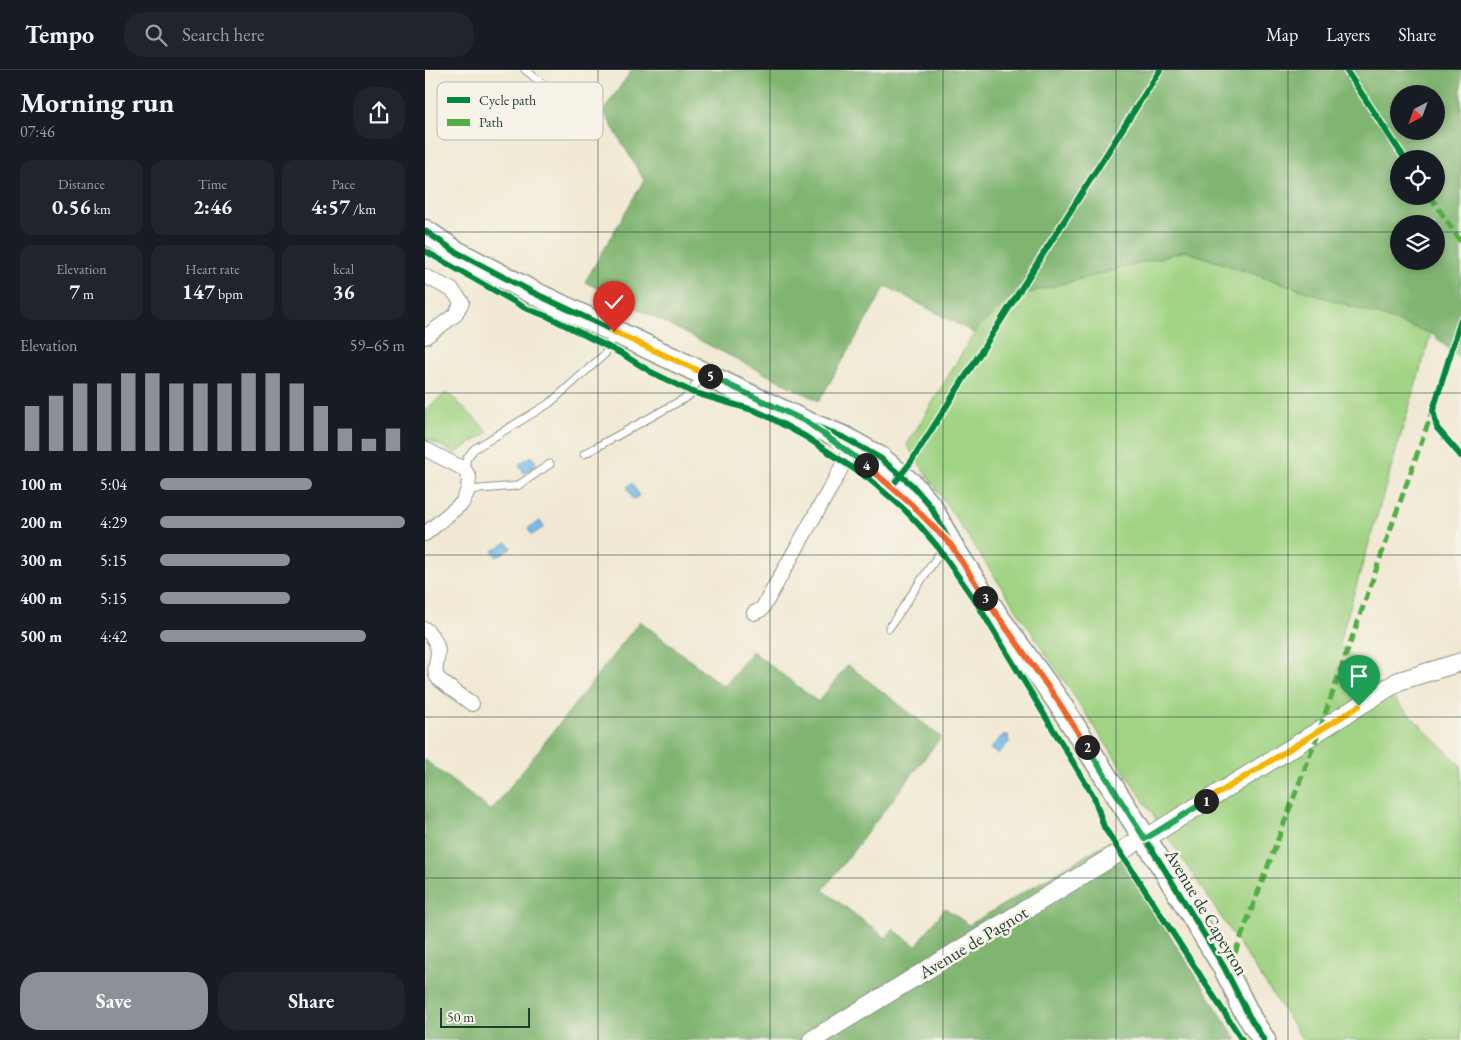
<!DOCTYPE html>
<html lang="en">
<head>
<meta charset="utf-8">
<style>
  body { margin:0; font-family:"EB Garamond",serif; background:#20242c; color:#f1f3f6; height:100vh; display:flex; flex-direction:column; font-size:19px; white-space:nowrap }
  * { box-sizing:border-box; margin:0 }
  p { font-size:16px; color:#9ea1a6 }
  .icon { flex:none; width:28px; height:28px; fill:none; stroke:currentColor; stroke-width:2; stroke-linecap:round; stroke-linejoin:round }
  .map { position:relative; flex:1; overflow:hidden }
  .panel { display:flex; flex-direction:column; background:#171b24; width:425px }
  .panel>* { flex:none }
  .needle { width:32px; rotate:221deg }
  .buttons { position:absolute; left:965px; top:15px; display:grid; gap:10px }
  .buttons a { display:grid; place-items:center; width:55px; height:55px; border-radius:50%; background:#171b24; box-shadow:0 2px 8px #0003; font-size:25px }
  .scale { position:absolute; left:15px; bottom:12px; width:90px; box-sizing:border-box; padding-left:5px; border:2px solid #1f3d34; border-top:0; font-size:14px; line-height:18px; white-space:nowrap; color:#1f3d34; -webkit-text-stroke:4px #f7f3e8; paint-order:stroke }
  .pin { position:absolute; display:grid; place-items:center; width:42px; height:42px; color:#fff; margin:-51px -21px; border-radius:50% 50% 50% 0; rotate:-45deg; box-shadow:0 0 5px #0007 }
  .pin .icon { rotate:45deg }
  .km { position:absolute; width:25px; height:25px; margin:-12px; border-radius:50%; background:#222; color:#fff; font-size:14px; line-height:25px; text-align:center }
  .round { display:grid; place-items:center; flex:none; width:52px; height:52px; border-radius:20px; background:#20242c }
  .overview { display:flex; align-items:center; justify-content:space-between; height:85px; padding:0 20px }
  h1 { font-size:28px; font-weight:700; line-height:38px }
  .figures { display:grid; grid-template-columns:repeat(3,1fr); gap:8px; height:85px; padding:5px 20px }
  .figures div { display:grid; align-content:center; border-radius:12px; background:#20242c; text-align:center }
  .figures b { font-size:21px; font-weight:700 }
  .figures small { font-size:14px; font-weight:400 }
  .figures p { font-size:14px }
  .chart { height:140px; padding:10px 20px }
  .chart p { display:flex; justify-content:space-between }
  .chart svg { width:100%; height:90px; margin-top:5px; stroke:#8c9099; stroke-width:6 }
  .primary-button { display:flex; gap:10px; margin-top:auto; padding:10px 20px }
  .primary-button a { flex:1; height:58px; border-radius:20px; background:#8c9099; color:#fff; font-size:20px; font-weight:700; line-height:58px; text-align:center }
  .primary-button a+a { background:#20242c; color:#f1f3f6 }
  ul { padding:0 20px; list-style:none; font-size:16px }
  li { display:grid; grid-template-columns:80px 60px 1fr; align-items:center; height:38px }
  li i { height:12px; border-radius:6px; background:#8c9099 }
  header { display:flex; align-items:center; gap:30px; box-sizing:border-box; height:70px; padding:0 25px; background:#171b24; border-bottom:1px solid #363941 }
  header strong { font-size:24px }
  nav { display:flex; gap:28px; margin-inline-start:auto; font-size:18px }
  .search { width:350px; height:45px; background:#20242c; display:flex; align-items:center; gap:12px; box-sizing:border-box; padding:0 18px; border-radius:20px; color:#9ea1a6; font-size:19px }
  main { display:flex; flex:1; min-height:0 }
  .map>svg:first-child { display:block }
  .green { fill:#a0d383; stroke:#60885c }
  .forest { fill:#80b571; stroke:#507952; fill-rule:evenodd }
  .water { fill:#72bbeb; stroke:#487c90 }
  .lines { fill:none; stroke-linecap:round; stroke-linejoin:round }
  .service-casing { stroke:#889384; stroke-width:9 }
  .minor-casing { stroke:#889384; stroke-width:16 }
  .tertiary-casing { stroke:#889384; stroke-width:20 }
  .primary-casing { stroke:#889384; stroke-width:25 }
  .service { stroke:#fff; stroke-width:7 }
  .minor { stroke:#fff; stroke-width:14 }
  .tertiary { stroke:#fff; stroke-width:18 }
  .primary { stroke:#fff; stroke-width:22 }
  .quiet { stroke:#52ad45; stroke-width:5; stroke-dasharray:10 5; stroke-linecap:butt }
  .cycleway-casing { stroke:#f7f3e8; stroke-width:9 }
  .cycleway { stroke:#00873e; stroke-width:6 }
  .split-1-casing { stroke:#fff; stroke-width:10 }
  .split-2-casing { stroke:#fff; stroke-width:10 }
  .split-3-casing { stroke:#fff; stroke-width:10 }
  .split-4-casing { stroke:#fff; stroke-width:10 }
  .split-5-casing { stroke:#fff; stroke-width:10 }
  .split-6-casing { stroke:#fff; stroke-width:10 }
  .split-1 { stroke:#f5b400; stroke-width:6 }
  .split-2 { stroke:#22a559; stroke-width:6 }
  .split-3 { stroke:#f0652b; stroke-width:6 }
  .split-4 { stroke:#f0652b; stroke-width:6 }
  .split-5 { stroke:#22a559; stroke-width:6 }
  .split-6 { stroke:#f5b400; stroke-width:6 }
  .grid { fill:none; stroke:#1f3d34; stroke-width:1; stroke-opacity:0.55 }
  .labels { text-anchor:middle; dominant-baseline:central; stroke-width:5; stroke-linejoin:round; paint-order:stroke }
  .street-label { font-size:18px; fill:#1f3d34; stroke:#f7f3e8 }
  .key { fill:#f7f3e8; stroke:#b6bcb2; stroke-width:1 }
  .key-label { font-size:14px; fill:#1f3d34 }
</style>
</head>
<body>
<header>
<strong>Tempo</strong>
<div class="search"><svg class="icon" aria-label="search" viewBox="0 0 24 24"><circle cx="10" cy="10" r="6"/><path d="M15 15l6 6"/></svg>Search here</div>
<nav><a>Map</a><a>Layers</a><a>Share</a></nav>
</header>
<main>
<section class="panel">
<div class="overview"><div><h1>Morning run</h1><p>07:46</p></div><a class="round"><svg class="icon" aria-label="share" viewBox="0 0 24 24"><path d="M12 15V3M7 8l5-5 5 5M5 13v7h14v-7"/></svg></a></div>
<div class="figures">
<div><p>Distance</p><b>0.56<small> km</small></b></div>
<div><p>Time</p><b>2:46</b></div>
<div><p>Pace</p><b>4:57<small> /km</small></b></div>
</div>
<div class="figures">
<div><p>Elevation</p><b>7<small> m</small></b></div>
<div><p>Heart rate</p><b>147<small> bpm</small></b></div>
<div><p>kcal</p><b>36</b></div>
</div>
<div class="chart"><p><span>Elevation</span>59–65 m</p>
<svg viewBox="0 0 160 44" preserveAspectRatio="none"><path d="M5 44V22M15 44V17M25 44V11M35 44V11M45 44V6M55 44V6M65 44V11M75 44V11M85 44V11M95 44V6M105 44V6M115 44V11M125 44V22M135 44V33M145 44V38M155 44V33"/></svg>
</div>
<ul>
<li><b>100 m</b>5:04<i style="width:62%"></i></li>
<li><b>200 m</b>4:29<i style="width:100%"></i></li>
<li><b>300 m</b>5:15<i style="width:53%"></i></li>
<li><b>400 m</b>5:15<i style="width:53%"></i></li>
<li><b>500 m</b>4:42<i style="width:84%"></i></li>
</ul>
<div class="primary-button"><a>Save</a><a>Share</a></div>
</section>
<div class="map">
<svg width="1036" height="970" viewBox="0 0 1036 970">
  <rect width="100%" height="100%" fill="#f7f3e8"/>
  <filter id="ink" filterUnits="userSpaceOnUse"><feTurbulence type="fractalNoise" baseFrequency=".02" numOctaves="2"/><feDisplacementMap in="SourceGraphic" scale="10" xChannelSelector="R" yChannelSelector="G"/><feConvolveMatrix kernelMatrix="1 2 1 2 8 2 1 2 1" color-interpolation-filters="sRGB"/></filter>
  <filter id="wash" filterUnits="userSpaceOnUse"><feTurbulence type="fractalNoise" baseFrequency=".0096" numOctaves="4" result="noise"/><feDisplacementMap in="SourceGraphic" scale="20" xChannelSelector="R" yChannelSelector="G"/><feGaussianBlur stdDeviation="1.12" result="paint"/><feColorMatrix in="noise" values="0 0 0 0 0 0 0 0 0 0 0 0 0 0 0 0 0 1.4 0 .05"/><feComposite in="paint" operator="in"/></filter>
  <g filter="url(#wash)">
    <rect width="100%" height="100%" fill="#f1e9d4"/>
    <!-- green -->
    <path class="green" d="M 760,181 L 1006,263 L 914,574 L 1036,696 L 1036,970 L 878,970 L 482,375 L 549,263 L 584,228 Z
      M 22,322 L 64,362 L 30,383 L 0,368 L 0,340 Z"/>
    <!-- forest -->
    <path class="forest" d="M 207,0 L 1036,0 L 1036,290 L 1006,263 L 760,181 L 584,228 L 549,263 L 461,216 L 394,331 L 160,212 L 219,110 L 178,41 ZM 974,24 L 1011,24 L 1011,61 L 974,61 ZM 974,89 L 1011,89 L 1011,126 L 974,126 ZM 974,154 L 1011,154 L 1011,191 L 974,191 Z
      M 215,551 L 299,617 L 327,581 L 393,632 L 423,595 L 516,667 L 398,820 L 461,868 L 468,859 L 491,876 L 520,838 L 544,855 L 685,771 L 812,970 L 0,970 L 0,690 L 66,741 Z"/>
    <!-- water -->
    <path class="water" d="M 107,386 L 112,395 L 99,403 L 94,394 Z
      M 207,413 L 214,426 L 208,429 L 202,417 Z
      M 115,451 L 119,457 L 107,465 L 103,459 Z
      M 82,472 L 86,478 L 72,487 L 68,481 Z
      M 577,666 L 583,666 L 584,672 L 574,683 L 571,683 L 565,679 Z"/>
  </g>
  <g filter="url(#ink)">
    <g class="lines">
      <!-- service casing -->
      <g class="service-casing">
        <path id="service" d="M 100,0 L 135,27
          M 159,384 L 264,326 L 276,305
          M 39,399 L 42,388 L 49,379 L 125,333 L 180,284 L 188,264
          M 43,420 L 92,416 L 125,394
          M 464,558 L 516,481 L 525,476"/>
      </g>
      <!-- minor casing -->
      <g class="minor-casing">
        <path id="minor" d="M 0,206 L 27,220 L 37,232 L 30,245 L 0,267
          M 0,379 L 39,399 L 44,407 L 43,420 L 37,433 L 0,464
          M 329,543 L 337,539 L 411,408 L 424,382
          M 0,559 C 26,582 3,595 13,608 C 19,615 39,627 47,634"/>
      </g>
      <!-- tertiary casing -->
      <g class="tertiary-casing">
        <path id="tertiary" d="M 720,769 L 974,611 L 1036,592
          M 387,970 L 708,774"/>
      </g>
      <!-- primary casing -->
      <g class="primary-casing">
        <path id="primary" d="M 0,161 L 31,182 L 107,222 L 382,353 L 420,368 L 455,388 L 487,415 L 506,437 L 526,475 L 574,549 L 633,631 L 738,797 L 799,897 L 824,946
          M 815,933 L 839,970"/>
      </g>
      <!-- service -->
      <use href="#service" class="service"/>
      <!-- minor -->
      <use href="#minor" class="minor"/>
      <!-- tertiary -->
      <use href="#tertiary" class="tertiary"/>
      <!-- primary -->
      <use href="#primary" class="primary"/>
      <!-- quiet -->
      <path class="quiet" d="M 1005,126 L 1036,172
        M 810,883 L 894,661 L 1007,342"/>
      <!-- cycleway casing -->
      <g class="cycleway-casing">
        <path id="cycleway" d="M 921,0 L 980,89
          M 0,161 L 31,182 L 107,222 L 382,353 L 420,368 L 455,388 L 487,415 L 506,437 L 526,475 L 574,549 L 633,631 L 738,797 L 799,897 L 824,946 L 839,970
          M 0,181 L 100,238 L 124,247 L 197,284 L 226,302 L 267,322 L 331,341 L 344,347 L 381,367 L 444,409 L 478,438 L 495,456 L 512,476 L 535,509 L 553,535 L 669,727 L 679,757 L 817,970
          M 1036,250 L 1008,340 L 1012,358 L 1036,386
          M 467,416 L 486,392 L 735,0"/>
      </g>
      <!-- cycleway -->
      <use href="#cycleway" class="cycleway"/>
    </g>
  </g>
  <g class="lines" filter="url(#ink)">
    <!-- split-1 casing -->
    <g class="split-1-casing">
      <path id="split-1" d="M 781,731 L 934,636"/>
    </g>
    <!-- split-2 casing -->
    <g class="split-2-casing">
      <path id="split-2" d="M 662,677 L 720,769 L 781,731"/>
    </g>
    <!-- split-3 casing -->
    <g class="split-3-casing">
      <path id="split-3" d="M 560,528 L 633,631 L 662,677"/>
    </g>
    <!-- split-4 casing -->
    <g class="split-4-casing">
      <path id="split-4" d="M 441,395 L 487,435 L 526,475 L 560,528"/>
    </g>
    <!-- split-5 casing -->
    <g class="split-5-casing">
      <path id="split-5" d="M 285,306 L 382,352 L 441,395"/>
    </g>
    <!-- split-6 casing -->
    <g class="split-6-casing">
      <path id="split-6" d="M 189,262 L 285,306"/>
    </g>
    <!-- split-1 -->
    <use href="#split-1" class="split-1"/>
    <!-- split-2 -->
    <use href="#split-2" class="split-2"/>
    <!-- split-3 -->
    <use href="#split-3" class="split-3"/>
    <!-- split-4 -->
    <use href="#split-4" class="split-4"/>
    <!-- split-5 -->
    <use href="#split-5" class="split-5"/>
    <!-- split-6 -->
    <use href="#split-6" class="split-6"/>
  </g>
  <!-- grid -->
  <path class="grid" d="M 173,0 L 173,970M 345,0 L 345,970M 518,0 L 518,970M 691,0 L 691,970M 863,0 L 863,970M 0,162 L 974,162M 1011,162 L 1036,162M 0,323 L 1036,323M 0,485 L 1036,485M 0,647 L 1036,647M 0,808 L 1036,808"/>
  <g class="labels">
    <!-- street labels -->
    <g class="street-label">
      <text transform="translate(782 842) rotate(59)">Avenue de Capeyron</text>
      <text transform="translate(548 872) rotate(-31)">Avenue de Pagnot</text>
    </g>
  </g>
  <!-- legend -->
  <rect x="12" y="12" width="166" height="58" rx="8" class="key"/>
  <rect x="22" y="27" width="23" height="6" fill="#00873e"/>
  <rect x="22" y="49" width="23" height="7" fill="#52ad45"/>
  <g class="key-label">
    <text x="54" y="35">Cycle path</text>
    <text x="54" y="57">Path</text>
  </g>
</svg>
<div class="buttons">
<a><svg class="needle" viewBox="-14 -14 28 28"><path d="M0-13l5 13h-10z" fill="#e53935"/><path d="M0 13l5-13h-10z" fill="#9ea1a6"/></svg></a>
<a><svg class="icon" aria-label="locate" viewBox="0 0 24 24"><circle cx="12" cy="12" r="6"/><path d="M12 2v4M12 18v4M2 12h4M18 12h4"/></svg></a>
<a><svg class="icon" aria-label="layers" viewBox="0 0 24 24"><path d="M12 4l9 5-9 5-9-5zM3 14l9 5 9-5"/></svg></a>
</div>
<div class="scale">50 m</div>
<div class="pin" style="left:934px;top:636px;background:#1e9e55"><svg class="icon" aria-label="arrive" viewBox="0 0 24 24"><path d="M6 21V4h12l-3 4 3 4H6"/></svg></div>
<div class="pin" style="left:189px;top:262px;background:#d93025"><svg class="icon" aria-label="check" viewBox="0 0 24 24"><path d="M5 12l5 5 9-10"/></svg></div>
<b class="km" style="left:781px;top:731px">1</b>
<b class="km" style="left:662px;top:677px">2</b>
<b class="km" style="left:560px;top:528px">3</b>
<b class="km" style="left:441px;top:395px">4</b>
<b class="km" style="left:285px;top:306px">5</b>
</div>
</main>
</body>
</html>
